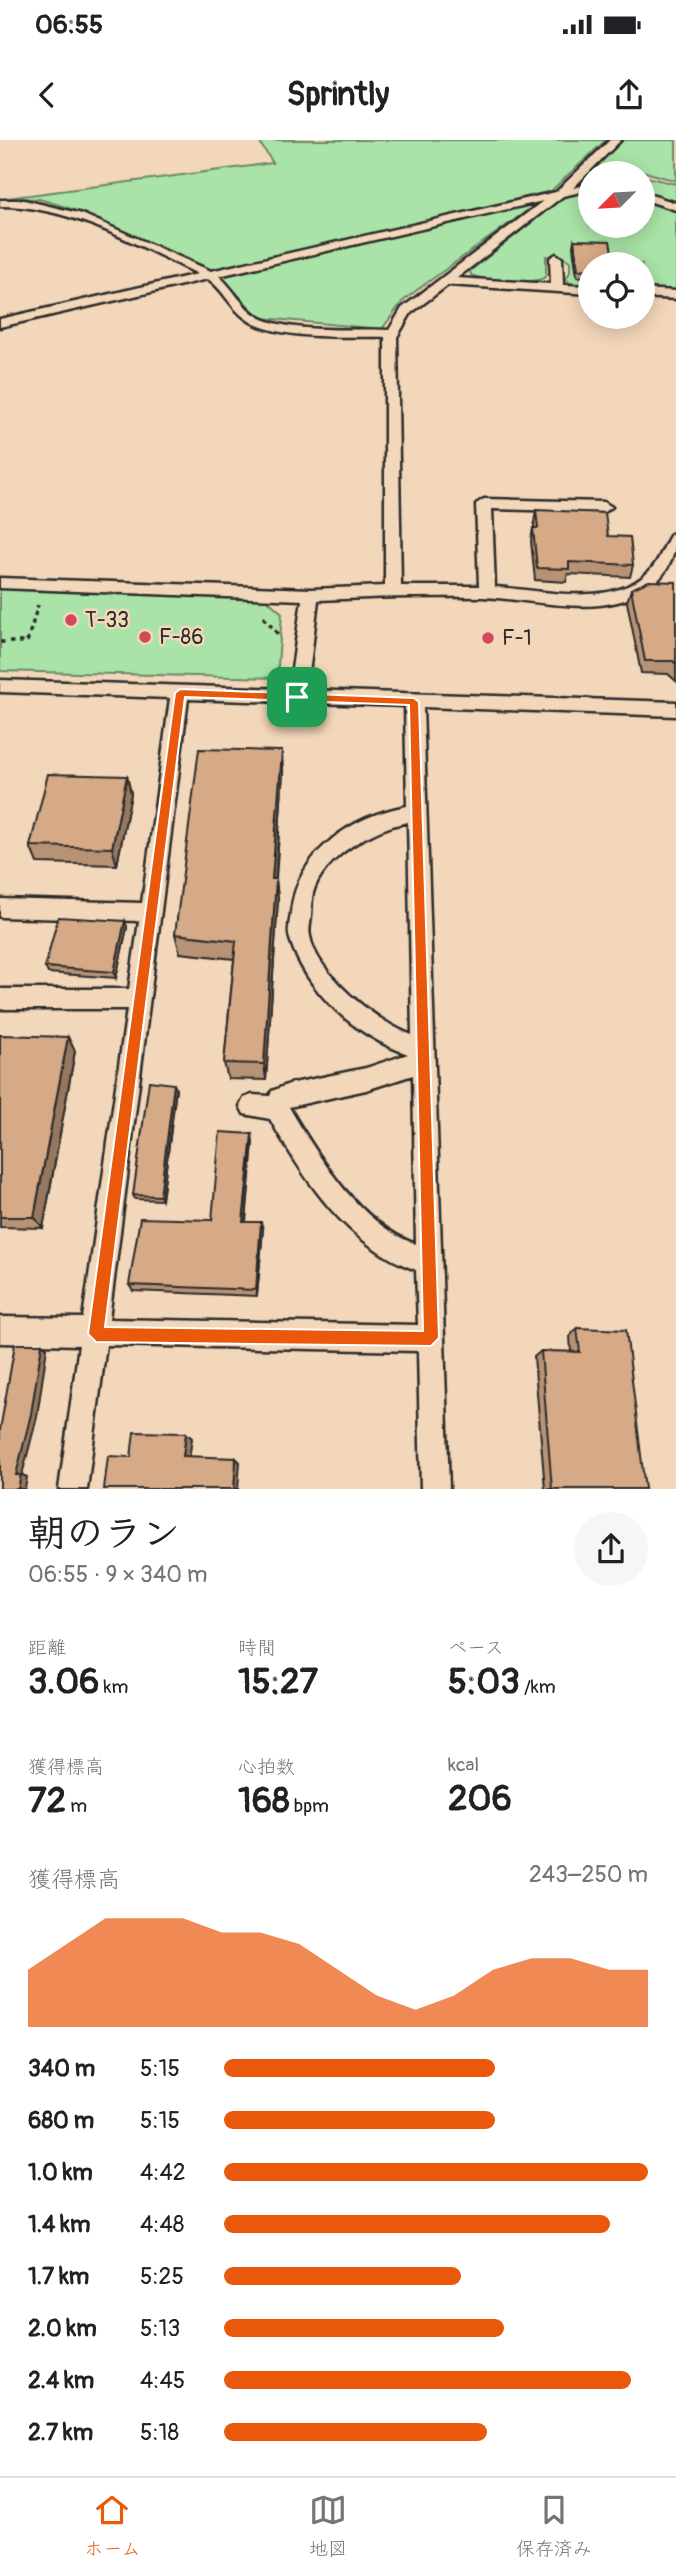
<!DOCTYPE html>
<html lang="ja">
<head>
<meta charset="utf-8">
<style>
  body { margin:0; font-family:Pangolin,"Klee One",sans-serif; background:#f6f6f6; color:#202124; height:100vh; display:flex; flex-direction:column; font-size:26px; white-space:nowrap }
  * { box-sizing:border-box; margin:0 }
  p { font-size:23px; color:#757577 }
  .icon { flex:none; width:38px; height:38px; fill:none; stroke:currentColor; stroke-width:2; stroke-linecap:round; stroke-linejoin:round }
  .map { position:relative; height:1349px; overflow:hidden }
  .drawer { display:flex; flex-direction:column; background:#fff; flex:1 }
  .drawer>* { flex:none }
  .needle { width:46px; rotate:246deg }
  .controls { position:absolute; left:578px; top:21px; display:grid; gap:14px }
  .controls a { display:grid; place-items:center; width:77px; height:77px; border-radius:50%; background:#fff; box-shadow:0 4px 18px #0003; font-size:35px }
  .pin { position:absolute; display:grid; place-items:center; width:60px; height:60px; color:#fff; margin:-30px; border-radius:14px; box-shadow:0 4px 10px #0006 }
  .round { display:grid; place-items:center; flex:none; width:74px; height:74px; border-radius:37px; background:#f6f6f6 }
  .overview { display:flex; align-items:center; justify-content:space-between; height:119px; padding:0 28px }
  h1 { font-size:38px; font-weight:700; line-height:52px }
  .figures { display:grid; grid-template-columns:repeat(3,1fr); gap:10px; height:119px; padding:7px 28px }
  .figures div { display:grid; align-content:center }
  .figures b { font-size:35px; font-weight:700 }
  .figures small { font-size:19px; font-weight:400 }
  .figures p { font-size:19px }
  .chart { height:196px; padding:14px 28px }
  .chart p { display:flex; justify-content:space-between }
  .chart svg { width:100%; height:126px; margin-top:7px; fill:#ea580c; opacity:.7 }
  ul { padding:0 28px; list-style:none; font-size:23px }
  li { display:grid; grid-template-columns:112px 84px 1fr; align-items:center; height:52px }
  li i { height:18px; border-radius:9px; background:#ea580c }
  .status { display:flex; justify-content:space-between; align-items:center; height:49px; padding:0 35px; background:#fff; direction:ltr }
  .status svg { height:19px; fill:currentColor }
  header { display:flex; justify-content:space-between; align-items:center; height:91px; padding:0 28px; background:#fff; font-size:32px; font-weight:700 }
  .dock { display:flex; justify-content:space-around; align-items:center; height:98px; border-top:2px solid #e0e0e0; background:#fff; font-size:19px; color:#757577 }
  .dock a { display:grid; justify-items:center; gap:4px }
  .dock .current { color:#ea580c }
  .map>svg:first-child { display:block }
  .green { fill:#aae3a7; stroke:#6a8769; stroke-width:2 }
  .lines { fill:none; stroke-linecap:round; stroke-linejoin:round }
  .lane-casing { stroke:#2b2b2b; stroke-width:5 }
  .path { stroke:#2b2b2b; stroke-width:3.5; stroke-dasharray:4.5 4.5; stroke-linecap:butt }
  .lane { fill:#f3d7ba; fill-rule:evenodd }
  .wall { fill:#b89274; stroke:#2b2b2b; stroke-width:2 }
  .shaded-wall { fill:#96775e; stroke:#2b2b2b; stroke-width:2 }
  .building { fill:#d6aa87; stroke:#2b2b2b; stroke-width:2 }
  .route { fill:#ea580c; stroke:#fff; stroke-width:2; fill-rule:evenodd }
  .poi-dot { fill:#d1495b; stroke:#f3d7ba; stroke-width:2.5 }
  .labels { text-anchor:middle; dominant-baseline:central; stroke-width:5; stroke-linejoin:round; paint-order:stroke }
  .poi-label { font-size:21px; fill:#2b2b2b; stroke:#f3d7ba; text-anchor:start }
</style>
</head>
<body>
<div class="status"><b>06:55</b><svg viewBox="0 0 49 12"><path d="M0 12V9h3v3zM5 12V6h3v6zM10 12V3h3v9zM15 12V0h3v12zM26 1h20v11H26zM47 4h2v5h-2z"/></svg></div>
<header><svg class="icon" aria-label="back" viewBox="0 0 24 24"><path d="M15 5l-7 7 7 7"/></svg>Sprintly<svg class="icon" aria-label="share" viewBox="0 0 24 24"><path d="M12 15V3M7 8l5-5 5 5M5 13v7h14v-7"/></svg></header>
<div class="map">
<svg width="676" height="1349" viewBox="0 0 676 1349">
  <rect width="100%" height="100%" fill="#f3d7ba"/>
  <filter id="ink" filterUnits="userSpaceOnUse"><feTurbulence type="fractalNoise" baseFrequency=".0143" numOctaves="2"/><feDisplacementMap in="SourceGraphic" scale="14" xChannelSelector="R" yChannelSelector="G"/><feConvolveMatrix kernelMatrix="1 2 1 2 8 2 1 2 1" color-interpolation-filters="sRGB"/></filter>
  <g filter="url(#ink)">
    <!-- green -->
    <path class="green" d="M 258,0 L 606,0 L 551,51 L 215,131 L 66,67 L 39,59 L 7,58 L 273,23 Z
      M 623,0 L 676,0 L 676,41 L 642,31 L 590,33 L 590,43 L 574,46 Z
      M 642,36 L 676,44 L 676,64 L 642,52 Z
      M 590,50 L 590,86 L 642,86 L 642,58 L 676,70 L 676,151 L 642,149 L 642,124 L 590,124 L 590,146 L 570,143 L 566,139 L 570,132 L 570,121 L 564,118 L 546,116 L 546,136 C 536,146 485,141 471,135 L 470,131 L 570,52 Z
      M 546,57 L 417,150 L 402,162 L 382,189 L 263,178 C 245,168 235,147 218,135 Z
      M 0,446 L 266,459 L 282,473 L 277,538 L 0,531 Z"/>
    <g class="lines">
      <!-- lane casing -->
      <g class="lane-casing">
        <path id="lane" d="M 610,0 L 621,0 L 573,48 L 590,44 L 590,50 L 563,56 L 457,138 L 551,144 L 550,118 L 556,114 L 562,118 L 563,145 L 590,146 L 590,154 L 448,145 L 411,173 L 397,197 L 401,446 L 479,446 L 476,364 L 484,359 L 604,362 L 612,367 L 604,372 L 492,369 L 495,447 C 542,450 617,470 652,428 C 660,419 664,405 671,394 L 676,393 C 676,420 665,439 641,453 C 596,478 532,459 483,457 C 428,456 374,457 318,460 L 307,550 L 676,562 L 676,576 L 423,567 L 449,1349 L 421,1349 L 418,1211 L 106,1205 L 87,1349 L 59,1349 L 79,1205 L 0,1203 L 0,1177 L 83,1178 L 127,869 L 0,869 L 0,849 L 129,849 L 139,781 L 0,777 L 0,759 L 142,763 L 170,558 L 0,552 L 0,540 L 289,549 L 302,460 L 0,448 L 0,438 L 311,449 L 385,446 L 385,197 C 348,196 274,201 245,178 C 230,167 223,149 208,139 L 0,187 L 0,179 L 198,134 C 135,104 71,66 0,66 L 0,60 L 24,60 L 82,74 L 211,131 L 556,52 ZM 543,61 L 402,168 L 389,190 C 353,188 288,194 257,176 C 242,167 233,148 219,136 ZM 188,559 L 405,566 L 407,666 C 352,676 297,712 291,773 C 290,781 287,792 290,799 C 306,852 357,897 408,914 L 366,928 L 289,944 L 272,951 L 270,956 L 252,955 L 244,958 L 240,966 L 244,974 L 270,979 C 305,1041 347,1105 416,1130 L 418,1185 L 109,1179 ZM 408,682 L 412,895 C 378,883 316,834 310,796 C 308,790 311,781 311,775 C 312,768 311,760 313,753 C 323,717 374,688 408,682 ZM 413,935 L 416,1104 C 359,1084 318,1016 289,967 L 366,950 Z
          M 642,52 L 676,63 L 676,70 L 642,59 Z
          M 642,149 L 676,151 L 676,159 L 642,157 Z"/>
      </g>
      <!-- path -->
      <path class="path" d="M 263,477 L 278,494
        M 0,502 L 27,502 L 38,465"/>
      <!-- lane -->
      <use href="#lane" class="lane"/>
    </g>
    <!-- wall -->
    <path class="wall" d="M 574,100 L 590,124 L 590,136 L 577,137 L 573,107 Z
      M 536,370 L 608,396 L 633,425 L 630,437 L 568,434 L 566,442 L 535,440 L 531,401 L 533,388 L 534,388 L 534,383 Z
      M 676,442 L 676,541 L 668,534 L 641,533 L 627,462 L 631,449 Z
      M 283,632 L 276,739 L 278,759 L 266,940 L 228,939 L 224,923 L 234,819 L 180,813 L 175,794 Z
      M 127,636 L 131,654 L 117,725 L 37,723 L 30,706 Z
      M 125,781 L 127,787 L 116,838 L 48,833 L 45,827 Z
      M 0,895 L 75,911 L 43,1088 L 0,1087 Z
      M 176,949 L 162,1060 L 135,1059 L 133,1055 Z
      M 253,1002 L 246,1082 L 263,1089 L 257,1156 L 133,1151 L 129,1145 L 212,1080 Z
      M 577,1188 L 645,1349 L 545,1349 L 534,1217 L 541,1211 L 571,1212 L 570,1196 Z"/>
    <!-- shaded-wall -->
    <path class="shaded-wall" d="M 282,611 L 283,632 L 274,759 L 272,739 Z
      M 127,636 L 131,654 L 117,725 L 112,708 Z
      M 276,739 L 278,759 L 266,940 L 264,924 Z
      M 125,781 L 127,787 L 116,838 L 114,832 Z
      M 68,897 L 75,911 L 43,1088 L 34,1077 Z
      M 174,944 L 176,949 L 162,1060 L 160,1056 Z
      M 252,994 L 253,1002 L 245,1088 L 243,1082 Z
      M 261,1082 L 263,1089 L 257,1156 L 256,1150 Z
      M 42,1204 L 47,1208 L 37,1277 L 22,1335 L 27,1337 L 25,1349 L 18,1349 L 16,1335 Z
      M 186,1293 L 192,1298 L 189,1320 L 183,1316 Z
      M 236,1318 L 240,1322 L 238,1349 L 234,1349 Z"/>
    <!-- building -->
    <path class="building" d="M 574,100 L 610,101 L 614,124 L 590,124 L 590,129 L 578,130 Z
      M 536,370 L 605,373 L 608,396 L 630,397 L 633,425 L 569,422 L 569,429 L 537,428 L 533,388 L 538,388 Z
      M 649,441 L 676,442 L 676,524 L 673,521 L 645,521 L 631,449 Z
      M 199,609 L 282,611 L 272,739 L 276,739 L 264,924 L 224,923 L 236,801 L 175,794 Z
      M 48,634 L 127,636 L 112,708 L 30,706 Z
      M 58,777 L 125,781 L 114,832 L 45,827 Z
      M 0,895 L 68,897 L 34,1077 L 0,1077 Z
      M 149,941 L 174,944 L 160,1056 L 133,1055 Z
      M 220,992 L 252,994 L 243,1082 L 261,1082 L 256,1150 L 129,1145 L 140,1078 L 212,1080 Z
      M 577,1188 L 626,1190 L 645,1349 L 552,1349 L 541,1211 L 580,1212 Z
      M 15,1204 L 42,1204 L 31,1274 L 16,1335 L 21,1335 L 18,1349 L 0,1349 L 0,1290 Z
      M 134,1292 L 186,1293 L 183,1316 L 236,1318 L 234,1349 L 104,1349 L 108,1316 L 131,1317 Z"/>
  </g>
  <!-- route -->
  <path class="route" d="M 180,549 L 414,558 L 419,562 L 439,1198 L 431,1206 L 96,1202 L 88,1194 L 175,553 ZM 185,557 L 409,565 L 423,1191 L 105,1187 Z"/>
  <!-- markers -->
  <g class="poi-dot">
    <circle cx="71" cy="480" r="7"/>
    <circle cx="145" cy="497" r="7"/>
    <circle cx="488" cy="498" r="7"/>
  </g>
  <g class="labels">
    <!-- poi labels -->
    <g class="poi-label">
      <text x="85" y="480">T-33</text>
      <text x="159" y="497">F-86</text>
      <text x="502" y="498">F-1</text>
    </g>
  </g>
</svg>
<div class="controls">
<a><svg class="needle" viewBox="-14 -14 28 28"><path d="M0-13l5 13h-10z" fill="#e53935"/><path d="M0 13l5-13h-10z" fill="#757577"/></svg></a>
<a><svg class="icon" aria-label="locate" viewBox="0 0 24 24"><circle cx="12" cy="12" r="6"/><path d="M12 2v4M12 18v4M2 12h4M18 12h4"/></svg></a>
</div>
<div class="pin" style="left:297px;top:557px;background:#1e9e55"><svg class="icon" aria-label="arrive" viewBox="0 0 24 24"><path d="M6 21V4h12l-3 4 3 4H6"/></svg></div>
</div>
<section class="drawer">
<div class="overview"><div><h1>朝のラン</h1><p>06:55 · 9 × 340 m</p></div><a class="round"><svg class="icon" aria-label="share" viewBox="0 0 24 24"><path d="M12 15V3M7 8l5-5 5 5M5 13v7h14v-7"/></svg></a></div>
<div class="figures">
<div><p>距離</p><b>3.06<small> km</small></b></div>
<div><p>時間</p><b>15:27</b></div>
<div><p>ペース</p><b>5:03<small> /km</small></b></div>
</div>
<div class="figures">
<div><p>獲得標高</p><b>72<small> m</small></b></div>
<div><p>心拍数</p><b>168<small> bpm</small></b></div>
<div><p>kcal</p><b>206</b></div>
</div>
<div class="chart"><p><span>獲得標高</span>243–250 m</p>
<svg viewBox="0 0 160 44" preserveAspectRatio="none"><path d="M0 44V24L10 15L20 6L30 6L40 6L50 11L60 11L70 15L80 24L90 33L100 38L110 33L120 24L130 20L140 20L150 24L160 24V44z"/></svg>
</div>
<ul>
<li><b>340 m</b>5:15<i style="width:64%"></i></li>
<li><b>680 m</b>5:15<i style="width:64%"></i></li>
<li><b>1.0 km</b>4:42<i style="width:100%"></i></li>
<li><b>1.4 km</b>4:48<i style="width:91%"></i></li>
<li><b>1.7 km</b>5:25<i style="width:56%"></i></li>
<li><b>2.0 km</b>5:13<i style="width:66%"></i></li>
<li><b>2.4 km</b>4:45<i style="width:96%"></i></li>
<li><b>2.7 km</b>5:18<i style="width:62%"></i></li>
</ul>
</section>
<nav class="dock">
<a class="current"><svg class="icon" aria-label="home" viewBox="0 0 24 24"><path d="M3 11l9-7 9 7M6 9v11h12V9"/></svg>ホーム</a>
<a><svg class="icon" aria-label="map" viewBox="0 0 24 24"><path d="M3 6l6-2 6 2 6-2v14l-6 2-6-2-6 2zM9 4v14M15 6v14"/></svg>地図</a>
<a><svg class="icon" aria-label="saved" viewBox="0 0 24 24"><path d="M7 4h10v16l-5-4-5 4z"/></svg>保存済み</a>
</nav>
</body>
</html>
